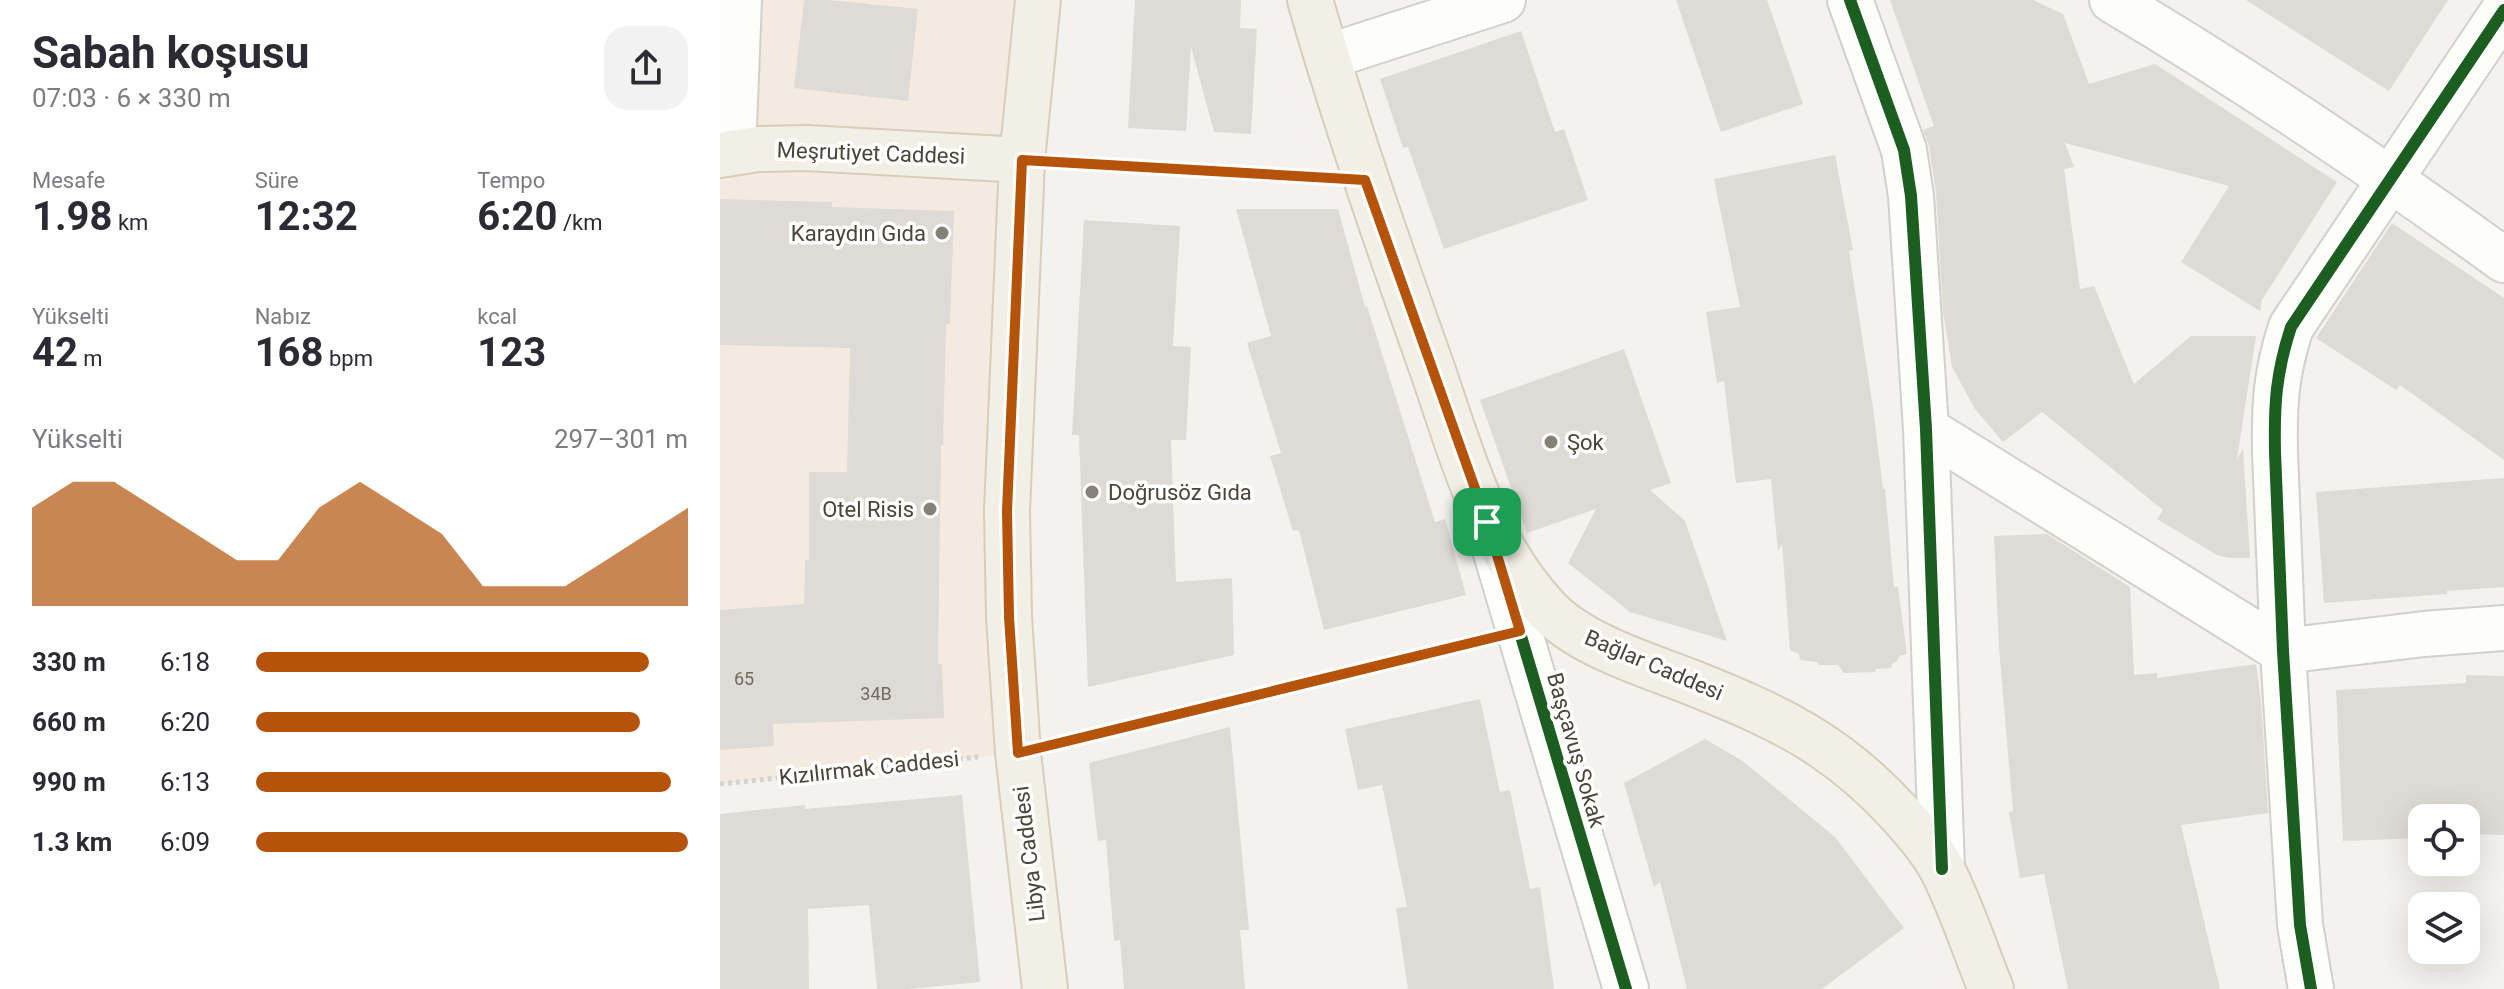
<!DOCTYPE html>
<html lang="tr">
<head>
<meta charset="utf-8">
<style>
  body { margin:0; font-family:Roboto,sans-serif; background:#f2f2f3; color:#2b2b33; height:100vh; display:flex; flex-direction:column; font-size:30px; white-space:nowrap }
  * { box-sizing:border-box; margin:0 }
  p { font-size:26px; color:#7c7c81 }
  .icon { flex:none; width:44px; height:44px; fill:none; stroke:currentColor; stroke-width:2; stroke-linecap:round; stroke-linejoin:round }
  .map { position:relative; flex:1; overflow:hidden }
  .side { display:flex; flex-direction:column; background:#fff; width:720px }
  .side>* { flex:none }
  .tools { position:absolute; left:1688px; top:804px; display:grid; gap:16px }
  .tools a { display:grid; place-items:center; width:72px; height:72px; border-radius:16px; background:#fff; box-shadow:0 8px 32px #0002; font-size:40px }
  .pin { position:absolute; display:grid; place-items:center; width:68px; height:68px; color:#fff; margin:-34px; border-radius:16px; box-shadow:0 4px 12px #0006 }
  .round { display:grid; place-items:center; flex:none; width:84px; height:84px; border-radius:24px; background:#f2f2f3 }
  .summary { display:flex; align-items:center; justify-content:space-between; height:136px; padding:0 32px }
  h1 { font-size:44px; font-weight:700; line-height:60px }
  .metrics { display:grid; grid-template-columns:repeat(3,1fr); gap:12px; height:136px; padding:8px 32px }
  .metrics div { display:grid; align-content:center }
  .metrics b { font-size:40px; font-weight:700 }
  .metrics small { font-size:22px; font-weight:400 }
  .metrics p { font-size:22px }
  .chart { height:224px; padding:16px 32px }
  .chart p { display:flex; justify-content:space-between }
  .chart svg { width:100%; height:144px; margin-top:8px; fill:#b45309; opacity:.7 }
  ul { padding:0 32px; list-style:none; font-size:26px }
  li { display:grid; grid-template-columns:128px 96px 1fr; align-items:center; height:60px }
  li i { height:20px; border-radius:10px; background:#b45309 }
  main { display:flex; flex:1; min-height:0 }
  .map>svg:first-child { display:block }
  .commercial { fill:#f3ebdf }
  .building { fill:#dedbd6 }
  .lines { fill:none; stroke-linecap:round; stroke-linejoin:round }
  .minor-casing { stroke:#d2d0cb; stroke-width:48 }
  .major-casing { stroke:#d6cebb; stroke-width:48 }
  .path { stroke:#d3d2cc; stroke-width:5; stroke-dasharray:4 4; stroke-linecap:butt }
  .minor { stroke:#fdfdfc; stroke-width:44 }
  .major { stroke:#f2efe6; stroke-width:44 }
  .cycleway-casing { stroke:#fff; stroke-width:17 }
  .cycleway { stroke:#1b5e20; stroke-width:12 }
  .route-casing { stroke:#fff; stroke-width:16 }
  .route { stroke:#b45309; stroke-width:10 }
  .poi-dot { fill:#868178; stroke:#fff; stroke-width:3 }
  .labels { text-anchor:middle; dominant-baseline:central; stroke-width:7; stroke-linejoin:round; paint-order:stroke }
  .number-label { font-size:18px; fill:#706a61 }
  .street-label { font-size:22px; fill:#4b4439; stroke:#fff }
  .poi-label { font-size:22px; fill:#4b4439; stroke:#fff; text-anchor:end }
</style>
</head>
<body>
<main>
<section class="side">
<div class="summary"><div><h1>Sabah koşusu</h1><p>07:03 · 6 × 330 m</p></div><a class="round"><svg class="icon" aria-label="share" viewBox="0 0 24 24"><path d="M12 15V3M7 8l5-5 5 5M5 13v7h14v-7"/></svg></a></div>
<div class="metrics">
<div><p>Mesafe</p><b>1.98<small> km</small></b></div>
<div><p>Süre</p><b>12:32</b></div>
<div><p>Tempo</p><b>6:20<small> /km</small></b></div>
</div>
<div class="metrics">
<div><p>Yükselti</p><b>42<small> m</small></b></div>
<div><p>Nabız</p><b>168<small> bpm</small></b></div>
<div><p>kcal</p><b>123</b></div>
</div>
<div class="chart"><p><span>Yükselti</span>297–301 m</p>
<svg viewBox="0 0 160 44" preserveAspectRatio="none"><path d="M0 44V14L10 6L20 6L30 14L40 22L50 30L60 30L70 14L80 6L90 14L100 22L110 38L120 38L130 38L140 30L150 22L160 14V44z"/></svg>
</div>
<ul>
<li><b>330 m</b>6:18<i style="width:91%"></i></li>
<li><b>660 m</b>6:20<i style="width:89%"></i></li>
<li><b>990 m</b>6:13<i style="width:96%"></i></li>
<li><b>1.3 km</b>6:09<i style="width:100%"></i></li>
</ul>
</section>
<div class="map">
<svg width="1784" height="989" viewBox="0 0 1784 989">
  <rect width="100%" height="100%" fill="#f4f2ee"/>
  <!-- commercial -->
  <path class="commercial" d="M 0,0 L 318,0 L 298,753 L 0,784 Z"/>
  <!-- building -->
  <path class="building" d="M 84,0 L 109,0 L 198,9 L 188,101 L 74,88 Z
    M 415,0 L 521,0 L 520,28 L 537,29 L 531,134 L 494,132 L 471,47 L 466,131 L 408,128 Z
    M 956,0 L 1047,0 L 1083,104 L 1001,132 Z
    M 1170,0 L 1313,0 L 1343,14 L 1369,84 L 1435,64 L 1617,182 L 1542,300 L 1540,311 L 1461,262 L 1509,186 L 1345,143 L 1354,167 L 1344,169 L 1360,289 L 1374,286 L 1414,384 L 1471,336 L 1536,336 L 1517,459 L 1523,449 L 1530,558 L 1510,558 L 1497,555 L 1437,519 L 1443,510 L 1322,412 L 1283,442 L 1255,409 L 1232,367 L 1223,311 L 1216,192 L 1209,146 L 1203,130 L 1214,126 Z
    M 1526,0 L 1728,0 L 1669,91 Z
    M 801,31 L 835,132 L 844,129 L 868,200 L 724,249 L 688,147 L 683,148 L 660,79 Z
    M 1115,155 L 1133,250 L 1129,251 L 1153,408 L 1163,489 L 1165,489 L 1174,587 L 1178,587 L 1187,654 L 1179,656 L 1177,661 L 1172,664 L 1171,668 L 1156,669 L 1155,672 L 1124,673 L 1118,665 L 1099,665 L 1097,662 L 1080,660 L 1079,654 L 1070,650 L 1062,544 L 1058,551 L 1051,479 L 1016,483 L 1004,381 L 997,383 L 986,312 L 1020,307 L 994,179 Z
    M 0,199 L 112,202 L 112,207 L 234,211 L 230,324 L 226,324 L 223,445 L 221,445 L 218,664 L 222,664 L 224,718 L 53,724 L 54,746 L 0,750 L 0,610 L 84,604 L 85,560 L 89,560 L 89,472 L 127,472 L 130,348 L 0,345 Z
    M 516,209 L 618,209 L 645,307 L 647,306 L 715,522 L 725,519 L 746,595 L 604,630 L 579,530 L 573,531 L 550,456 L 561,453 L 527,343 L 551,336 Z
    M 364,220 L 460,226 L 453,346 L 471,347 L 466,440 L 451,440 L 456,582 L 512,578 L 514,655 L 368,687 L 359,435 L 352,435 Z
    M 1672,223 L 1784,298 L 1784,460 L 1680,385 L 1676,390 L 1596,338 Z
    M 904,349 L 951,483 L 930,490 L 965,521 L 1007,641 L 910,612 L 848,563 L 876,509 L 807,533 L 760,400 Z
    M 1784,478 L 1784,587 L 1727,591 L 1727,594 L 1604,603 L 1596,492 Z
    M 1327,534 L 1410,587 L 1414,675 L 1437,673 L 1437,678 L 1536,664 L 1541,701 L 1548,813 L 1461,825 L 1500,989 L 1348,989 L 1324,874 L 1300,878 L 1289,812 L 1293,811 L 1279,648 L 1274,536 Z
    M 1746,675 L 1784,676 L 1784,835 L 1746,834 L 1746,818 L 1702,818 L 1702,838 L 1623,841 L 1616,690 L 1746,683 Z
    M 760,699 L 780,792 L 790,790 L 810,889 L 820,887 L 834,989 L 688,989 L 676,908 L 687,907 L 662,785 L 638,790 L 625,729 Z
    M 510,727 L 529,930 L 520,930 L 525,989 L 404,989 L 400,940 L 394,941 L 386,840 L 378,841 L 369,763 Z
    M 985,739 L 1024,762 L 1115,837 L 1184,928 L 1102,989 L 967,989 L 940,882 L 934,887 L 904,783 Z
    M 242,795 L 260,982 L 189,989 L 157,989 L 149,905 L 88,909 L 89,989 L 0,989 L 0,814 L 85,805 L 85,809 Z"/>
  <g class="lines">
    <!-- minor casing -->
    <g class="minor-casing">
      <path id="minor" d="M 1130,0 L 1184,150 L 1191,196 L 1206,429 L 1222,869
        M 1392,0 C 1527,80 1657,168 1784,260
        M 607,57 L 783,0
        M 13,152 L 19,0
        M 1206,429 L 1563,651 L 1704,634 L 1784,628
        M 773,543 L 906,989
        M 1591,989 L 1580,925 L 1563,651 L 1555,452 C 1554,404 1556,373 1571,327 L 1784,10"/>
    </g>
    <!-- major casing -->
    <g class="major-casing">
      <path id="major" d="M 318,0 L 302,160 L 287,511 L 289,617 L 298,753 L 325,989
        M 590,0 C 625,121 666,239 708,357 C 739,444 762,540 827,609 C 859,644 924,664 968,681 C 1056,716 1116,743 1181,815 C 1196,832 1213,851 1223,871 C 1242,909 1255,950 1271,989
        M 0,155 L 38,149 L 87,148 L 302,160"/>
    </g>
    <!-- path -->
    <path class="path" d="M 343,162 L 604,178
      M 338,743 L 760,641
      M 0,784 L 258,757"/>
    <!-- minor -->
    <use href="#minor" class="minor"/>
    <!-- major -->
    <use href="#major" class="major"/>
    <!-- cycleway casing -->
    <g class="cycleway-casing">
      <path id="cycleway" d="M 1130,0 L 1184,150 L 1191,196 L 1206,429 L 1222,869
        M 767,522 L 906,989
        M 1591,989 L 1580,925 L 1563,651 L 1555,452 C 1554,404 1556,373 1571,327 L 1784,10"/>
    </g>
    <!-- cycleway -->
    <use href="#cycleway" class="cycleway"/>
  </g>
  <g class="lines">
    <!-- route casing -->
    <g class="route-casing">
      <path id="route" d="M 302,160 L 645,180 L 767,522 L 800,631 L 298,753 L 289,617 L 287,511 Z"/>
    </g>
    <!-- route -->
    <use href="#route" class="route"/>
  </g>
  <!-- markers -->
  <g class="poi-dot">
    <circle cx="222" cy="233" r="8"/>
    <circle cx="831" cy="442" r="8"/>
    <circle cx="372" cy="492" r="8"/>
    <circle cx="210" cy="509" r="8"/>
  </g>
  <g class="labels">
    <!-- number labels -->
    <g class="number-label">
      <text x="24" y="678">65</text>
      <text x="156" y="693">34B</text>
    </g>
    <!-- street labels -->
    <g class="street-label">
      <text transform="translate(151 153) rotate(2)">Meşrutiyet Caddesi</text>
      <text transform="translate(934 665) rotate(23)">Bağlar Caddesi</text>
      <text transform="translate(856 750) rotate(74)">Başçavuş Sokak</text>
      <text transform="translate(149 768) rotate(-6)">Kızılırmak Caddesi</text>
      <text transform="translate(309 854) rotate(-97)">Libya Caddesi</text>
    </g>
    <!-- poi labels -->
    <g class="poi-label">
      <text x="206" y="233">Karaydın Gıda</text>
      <text x="847" y="442" text-anchor="start">Şok</text>
      <text x="388" y="492" text-anchor="start">Doğrusöz Gıda</text>
      <text x="194" y="509">Otel Risis</text>
    </g>
  </g>
</svg>
<div class="tools">
<a><svg class="icon" aria-label="locate" viewBox="0 0 24 24"><circle cx="12" cy="12" r="6"/><path d="M12 2v4M12 18v4M2 12h4M18 12h4"/></svg></a>
<a><svg class="icon" aria-label="layers" viewBox="0 0 24 24"><path d="M12 4l9 5-9 5-9-5zM3 14l9 5 9-5"/></svg></a>
</div>
<div class="pin" style="left:767px;top:522px;background:#1e9e55"><svg class="icon" aria-label="arrive" viewBox="0 0 24 24"><path d="M6 21V4h12l-3 4 3 4H6"/></svg></div>
</div>
</main>
</body>
</html>
